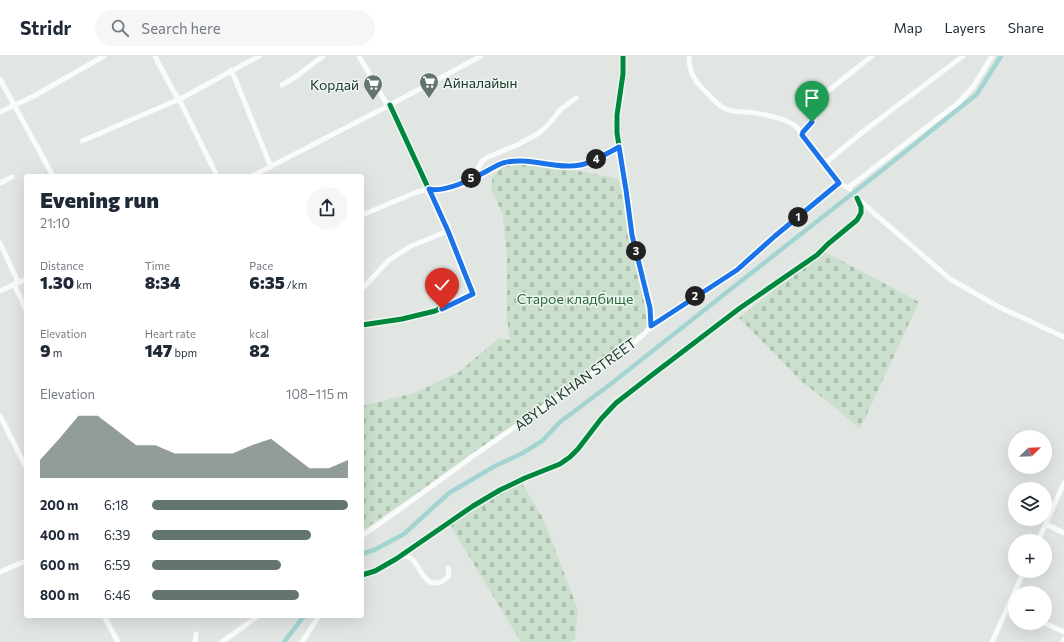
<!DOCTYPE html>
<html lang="en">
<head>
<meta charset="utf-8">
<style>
  body { margin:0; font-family:Commissioner,sans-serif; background:#f6f6f7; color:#1f2937; height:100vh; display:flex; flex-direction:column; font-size:15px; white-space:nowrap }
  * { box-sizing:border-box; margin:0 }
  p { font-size:13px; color:#747a83 }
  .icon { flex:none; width:22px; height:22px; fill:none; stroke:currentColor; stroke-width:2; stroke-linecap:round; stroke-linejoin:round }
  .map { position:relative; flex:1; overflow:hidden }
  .details { position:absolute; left:24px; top:118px; width:340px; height:444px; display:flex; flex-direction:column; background:#fff; border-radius:4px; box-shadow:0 4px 16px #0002 }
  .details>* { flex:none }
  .needle { width:26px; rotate:67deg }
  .buttons { position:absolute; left:1008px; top:374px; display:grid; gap:8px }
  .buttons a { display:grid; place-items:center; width:44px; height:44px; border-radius:50%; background:#fff; box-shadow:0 4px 16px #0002; font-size:20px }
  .pin { position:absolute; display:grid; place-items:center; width:34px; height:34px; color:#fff; margin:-41px -17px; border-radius:50% 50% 50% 0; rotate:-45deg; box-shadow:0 0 4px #0007 }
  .pin .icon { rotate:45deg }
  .km { position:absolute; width:20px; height:20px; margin:-10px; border-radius:50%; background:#222; color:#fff; font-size:11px; line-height:20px; text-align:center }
  .round { display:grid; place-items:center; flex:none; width:42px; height:42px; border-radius:21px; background:#f6f6f7 }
  .head { display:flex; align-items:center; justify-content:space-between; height:68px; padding:0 16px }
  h1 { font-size:22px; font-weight:800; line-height:30px }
  .stats { display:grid; grid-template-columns:repeat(3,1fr); gap:6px; height:68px; padding:4px 16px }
  .stats div { display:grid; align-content:center }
  .stats b { font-size:17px; font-weight:800 }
  .stats small { font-size:11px; font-weight:400 }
  .stats p { font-size:11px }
  .chart { height:112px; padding:8px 16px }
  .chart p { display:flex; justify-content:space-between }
  .chart svg { width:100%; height:72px; margin-top:4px; fill:#64756d; opacity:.7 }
  ul { padding:0 16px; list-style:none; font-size:13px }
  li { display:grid; grid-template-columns:64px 48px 1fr; align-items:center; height:30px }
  li i { height:10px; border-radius:5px; background:#64756d }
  header { display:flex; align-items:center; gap:24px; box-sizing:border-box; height:56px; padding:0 20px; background:#fff; border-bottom:1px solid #e0e1e3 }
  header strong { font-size:19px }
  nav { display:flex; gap:22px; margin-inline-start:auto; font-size:14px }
  .search { width:280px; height:36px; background:#f6f6f7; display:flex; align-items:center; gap:10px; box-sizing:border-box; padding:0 14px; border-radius:22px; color:#747a83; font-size:15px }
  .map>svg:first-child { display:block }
  .cemetery { fill:url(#cemetery-stones) }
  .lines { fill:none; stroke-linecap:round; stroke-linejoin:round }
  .canal { stroke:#a3d4d2; stroke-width:4.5 }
  .street { stroke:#fafbfb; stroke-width:5 }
  .cycleway-casing { stroke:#eef6f1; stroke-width:8 }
  .cycleway { stroke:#00873e; stroke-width:5 }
  .route-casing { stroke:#fff; stroke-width:8 }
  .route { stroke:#1a73e8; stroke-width:5 }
  .labels { text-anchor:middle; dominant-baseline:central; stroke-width:3; stroke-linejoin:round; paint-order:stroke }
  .poi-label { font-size:14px; fill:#21382d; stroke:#eef6f1; text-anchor:start }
  .park-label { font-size:14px; fill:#2d6c3b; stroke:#eef6f1 }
  .street-label { font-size:14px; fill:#21382d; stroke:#eef6f1 }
</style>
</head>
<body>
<header>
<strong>Stridr</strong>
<div class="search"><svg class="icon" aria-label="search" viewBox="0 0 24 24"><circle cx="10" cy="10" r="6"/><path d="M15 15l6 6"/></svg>Search here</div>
<nav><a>Map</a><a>Layers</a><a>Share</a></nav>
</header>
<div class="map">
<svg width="1064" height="586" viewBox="0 0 1064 586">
  <defs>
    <pattern id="cemetery-stones" width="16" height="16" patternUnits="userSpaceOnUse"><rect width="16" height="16" fill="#cadfcd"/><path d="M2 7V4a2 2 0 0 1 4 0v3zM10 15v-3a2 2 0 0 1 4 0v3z" fill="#adc0b0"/></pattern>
  </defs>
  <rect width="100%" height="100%" fill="#e1e6e3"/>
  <!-- cemetery -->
  <path class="cemetery" d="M 532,108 L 585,116 L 617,123 L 624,138 L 625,152 L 629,175 L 644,236 L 647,255 L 648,266 L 643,275 L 590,317 L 362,475 L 362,350 L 414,337 L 459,316 L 499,282 L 510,284 L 507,263 L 507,200 L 504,170 L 502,157 L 491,133 L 493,120 L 504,110 Z
    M 823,195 L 919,246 L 860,373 L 826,344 L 802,326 L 739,262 Z
    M 521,426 L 543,462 L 578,554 L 575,583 L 570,586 L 521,586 L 450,469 L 472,454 Z"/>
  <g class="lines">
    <!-- canal -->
    <path class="canal" d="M 362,498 L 374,494 L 404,478 L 449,437 L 495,410 L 521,398 L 542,385 L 560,366 L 612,327 L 717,244 L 885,112 L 977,38 L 1001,0
      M 284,586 L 304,560"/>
    <!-- street -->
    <path class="street" d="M 155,0 L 171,31 L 181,47 L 217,120
      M 359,0 L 388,50
      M 623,0 L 623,18 L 617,59 L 617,77 L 626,134 L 632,179 L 650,252 L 651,270
      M 689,0 C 689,15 694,25 705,35 C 711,41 718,50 726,53 C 733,56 740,56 747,56 C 753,56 760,58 766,59 C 781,63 797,65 803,81 L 839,127 L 850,133
      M 231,14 L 236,25 L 271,111
      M 0,23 L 53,120
      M 282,29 L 297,20 L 323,0
      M 0,56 L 34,40 L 104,0
      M 802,78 C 805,71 813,67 816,60 C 821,51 822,44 828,35 L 872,0
      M 82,85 L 182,42 L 259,0
      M 824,108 L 864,75 L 963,0
      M 252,120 L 388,50 L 481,0
      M 474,121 L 476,116 L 482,105 L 488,101 L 517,89 L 539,77 L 548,69 L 561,53 L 576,42
      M 0,127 L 12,121
      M 848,132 L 958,47 L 973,31 L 992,0
      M 859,144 L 950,223 L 999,251 L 1064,281
      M 362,159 L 417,136 L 429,133 L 440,134 L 452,130 L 504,107 L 526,106 L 568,110 L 578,110 L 589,106 L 619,91
      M 0,187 L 18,226
      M 14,228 L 26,254
      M 362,233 L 389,204 L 411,190 L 448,175
      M 0,235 L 26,223
      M 362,269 L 402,263 L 435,255 L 473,238 L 448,175 L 390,49
      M 0,360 L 26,411
      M 1046,468 L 1064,477
      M 362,480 L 410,446 L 473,400 L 597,314 L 635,286 L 646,276 L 651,270 L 737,214 L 775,180 L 839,127
      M 1038,485 L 1064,427
      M 401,500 C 419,499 418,520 430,526 C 436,529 447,525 449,518 C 449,516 448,514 448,512
      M 0,516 L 26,505
      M 362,519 L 375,515 L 396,503 L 473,450 L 500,434 L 525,422 L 560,408 L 570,401 L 578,393 L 601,363 L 616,347 L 652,319 L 740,252 L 817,199 L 828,188 L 857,164 L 861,157 L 861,151 L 857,142
      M 1008,550 L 1015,554
      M 104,560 L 118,586
      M 1044,567 L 1064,576
      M 195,586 L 196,578
      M 222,586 L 258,560
      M 302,586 L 319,560
      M 992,586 L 1024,515
      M 1063,586 L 1064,583"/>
    <!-- cycleway casing -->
    <g class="cycleway-casing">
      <path id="cycleway" d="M 623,0 L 623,18 L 617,59 L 617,77 L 626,134 L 632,179 L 650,252 L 651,270
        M 362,269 L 402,263 L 435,255 L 473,238 L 448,175 L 390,49
        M 362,519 L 375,515 L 396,503 L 473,450 L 500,434 L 525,422 L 560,408 L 570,401 L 578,393 L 601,363 L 616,347 L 652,319 L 740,252 L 817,199 L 828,188 L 857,164 L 861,157 L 861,151 L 857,142"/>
    </g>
    <!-- cycleway -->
    <use href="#cycleway" class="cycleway"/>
  </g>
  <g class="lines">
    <!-- route casing -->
    <g class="route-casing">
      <path id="route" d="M 442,253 L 473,238 L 448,175 L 429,133 C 444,137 473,123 487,115 C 492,112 497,109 503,107 C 528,100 555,114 580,109 C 591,107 608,97 619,91 L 626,134 L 632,179 L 650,252 L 651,270 L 737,214 L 775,180 L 839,127 L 802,79 L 803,76 L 812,66"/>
    </g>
    <!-- route -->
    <use href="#route" class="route"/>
  </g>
  <!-- icons -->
  <defs>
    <g id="supermarket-pin" transform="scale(1)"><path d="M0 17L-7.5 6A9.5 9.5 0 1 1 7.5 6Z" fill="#64756d" stroke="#eef6f1"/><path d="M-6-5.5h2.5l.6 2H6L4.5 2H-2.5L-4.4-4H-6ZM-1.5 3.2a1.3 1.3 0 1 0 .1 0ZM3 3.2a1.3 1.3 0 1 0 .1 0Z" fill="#fff"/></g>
  </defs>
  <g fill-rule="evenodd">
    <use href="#supermarket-pin" x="429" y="26"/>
    <use href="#supermarket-pin" x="373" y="28"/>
  </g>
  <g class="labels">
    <!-- poi labels -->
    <g class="poi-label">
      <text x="443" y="26">Айналайын</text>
      <text x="359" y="28" text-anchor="end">Кордай</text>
    </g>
    <!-- park labels -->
    <g class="park-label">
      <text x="575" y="242">Старое кладбище</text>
    </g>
    <!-- street labels -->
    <g class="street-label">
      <text transform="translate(575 328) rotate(-36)">ABYLAI KHAN STREET</text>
    </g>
  </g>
</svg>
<div class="buttons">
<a><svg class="needle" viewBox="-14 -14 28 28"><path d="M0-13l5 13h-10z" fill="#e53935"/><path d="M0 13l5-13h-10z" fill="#747a83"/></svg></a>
<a><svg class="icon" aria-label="layers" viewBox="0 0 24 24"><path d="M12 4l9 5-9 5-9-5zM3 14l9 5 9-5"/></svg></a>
<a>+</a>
<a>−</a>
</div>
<div class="pin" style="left:812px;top:66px;background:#1e9e55"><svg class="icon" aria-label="arrive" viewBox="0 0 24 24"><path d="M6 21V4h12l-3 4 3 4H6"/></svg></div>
<div class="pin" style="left:442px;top:253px;background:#d93025"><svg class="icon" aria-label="check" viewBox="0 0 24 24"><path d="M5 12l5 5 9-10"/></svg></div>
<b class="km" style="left:798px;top:161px">1</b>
<b class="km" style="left:695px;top:240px">2</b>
<b class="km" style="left:636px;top:195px">3</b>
<b class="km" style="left:596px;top:103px">4</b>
<b class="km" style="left:471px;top:122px">5</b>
<section class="details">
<div class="head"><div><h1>Evening run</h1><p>21:10</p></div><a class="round"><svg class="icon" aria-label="share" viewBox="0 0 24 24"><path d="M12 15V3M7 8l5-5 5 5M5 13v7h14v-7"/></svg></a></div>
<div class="stats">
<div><p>Distance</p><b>1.30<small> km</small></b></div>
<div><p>Time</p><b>8:34</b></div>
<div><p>Pace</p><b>6:35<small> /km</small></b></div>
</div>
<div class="stats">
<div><p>Elevation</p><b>9<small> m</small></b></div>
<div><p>Heart rate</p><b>147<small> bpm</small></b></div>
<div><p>kcal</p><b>82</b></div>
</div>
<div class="chart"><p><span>Elevation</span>108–115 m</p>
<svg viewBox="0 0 160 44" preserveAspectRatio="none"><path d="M0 44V33L10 20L20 6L30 6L40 15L50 24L60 24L70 29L80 29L90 29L100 29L110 24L120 20L130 29L140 38L150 38L160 33V44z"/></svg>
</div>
<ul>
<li><b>200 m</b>6:18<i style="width:100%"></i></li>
<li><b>400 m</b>6:39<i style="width:81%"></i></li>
<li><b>600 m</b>6:59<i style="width:66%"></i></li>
<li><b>800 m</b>6:46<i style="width:75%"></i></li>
</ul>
</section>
</div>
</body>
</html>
